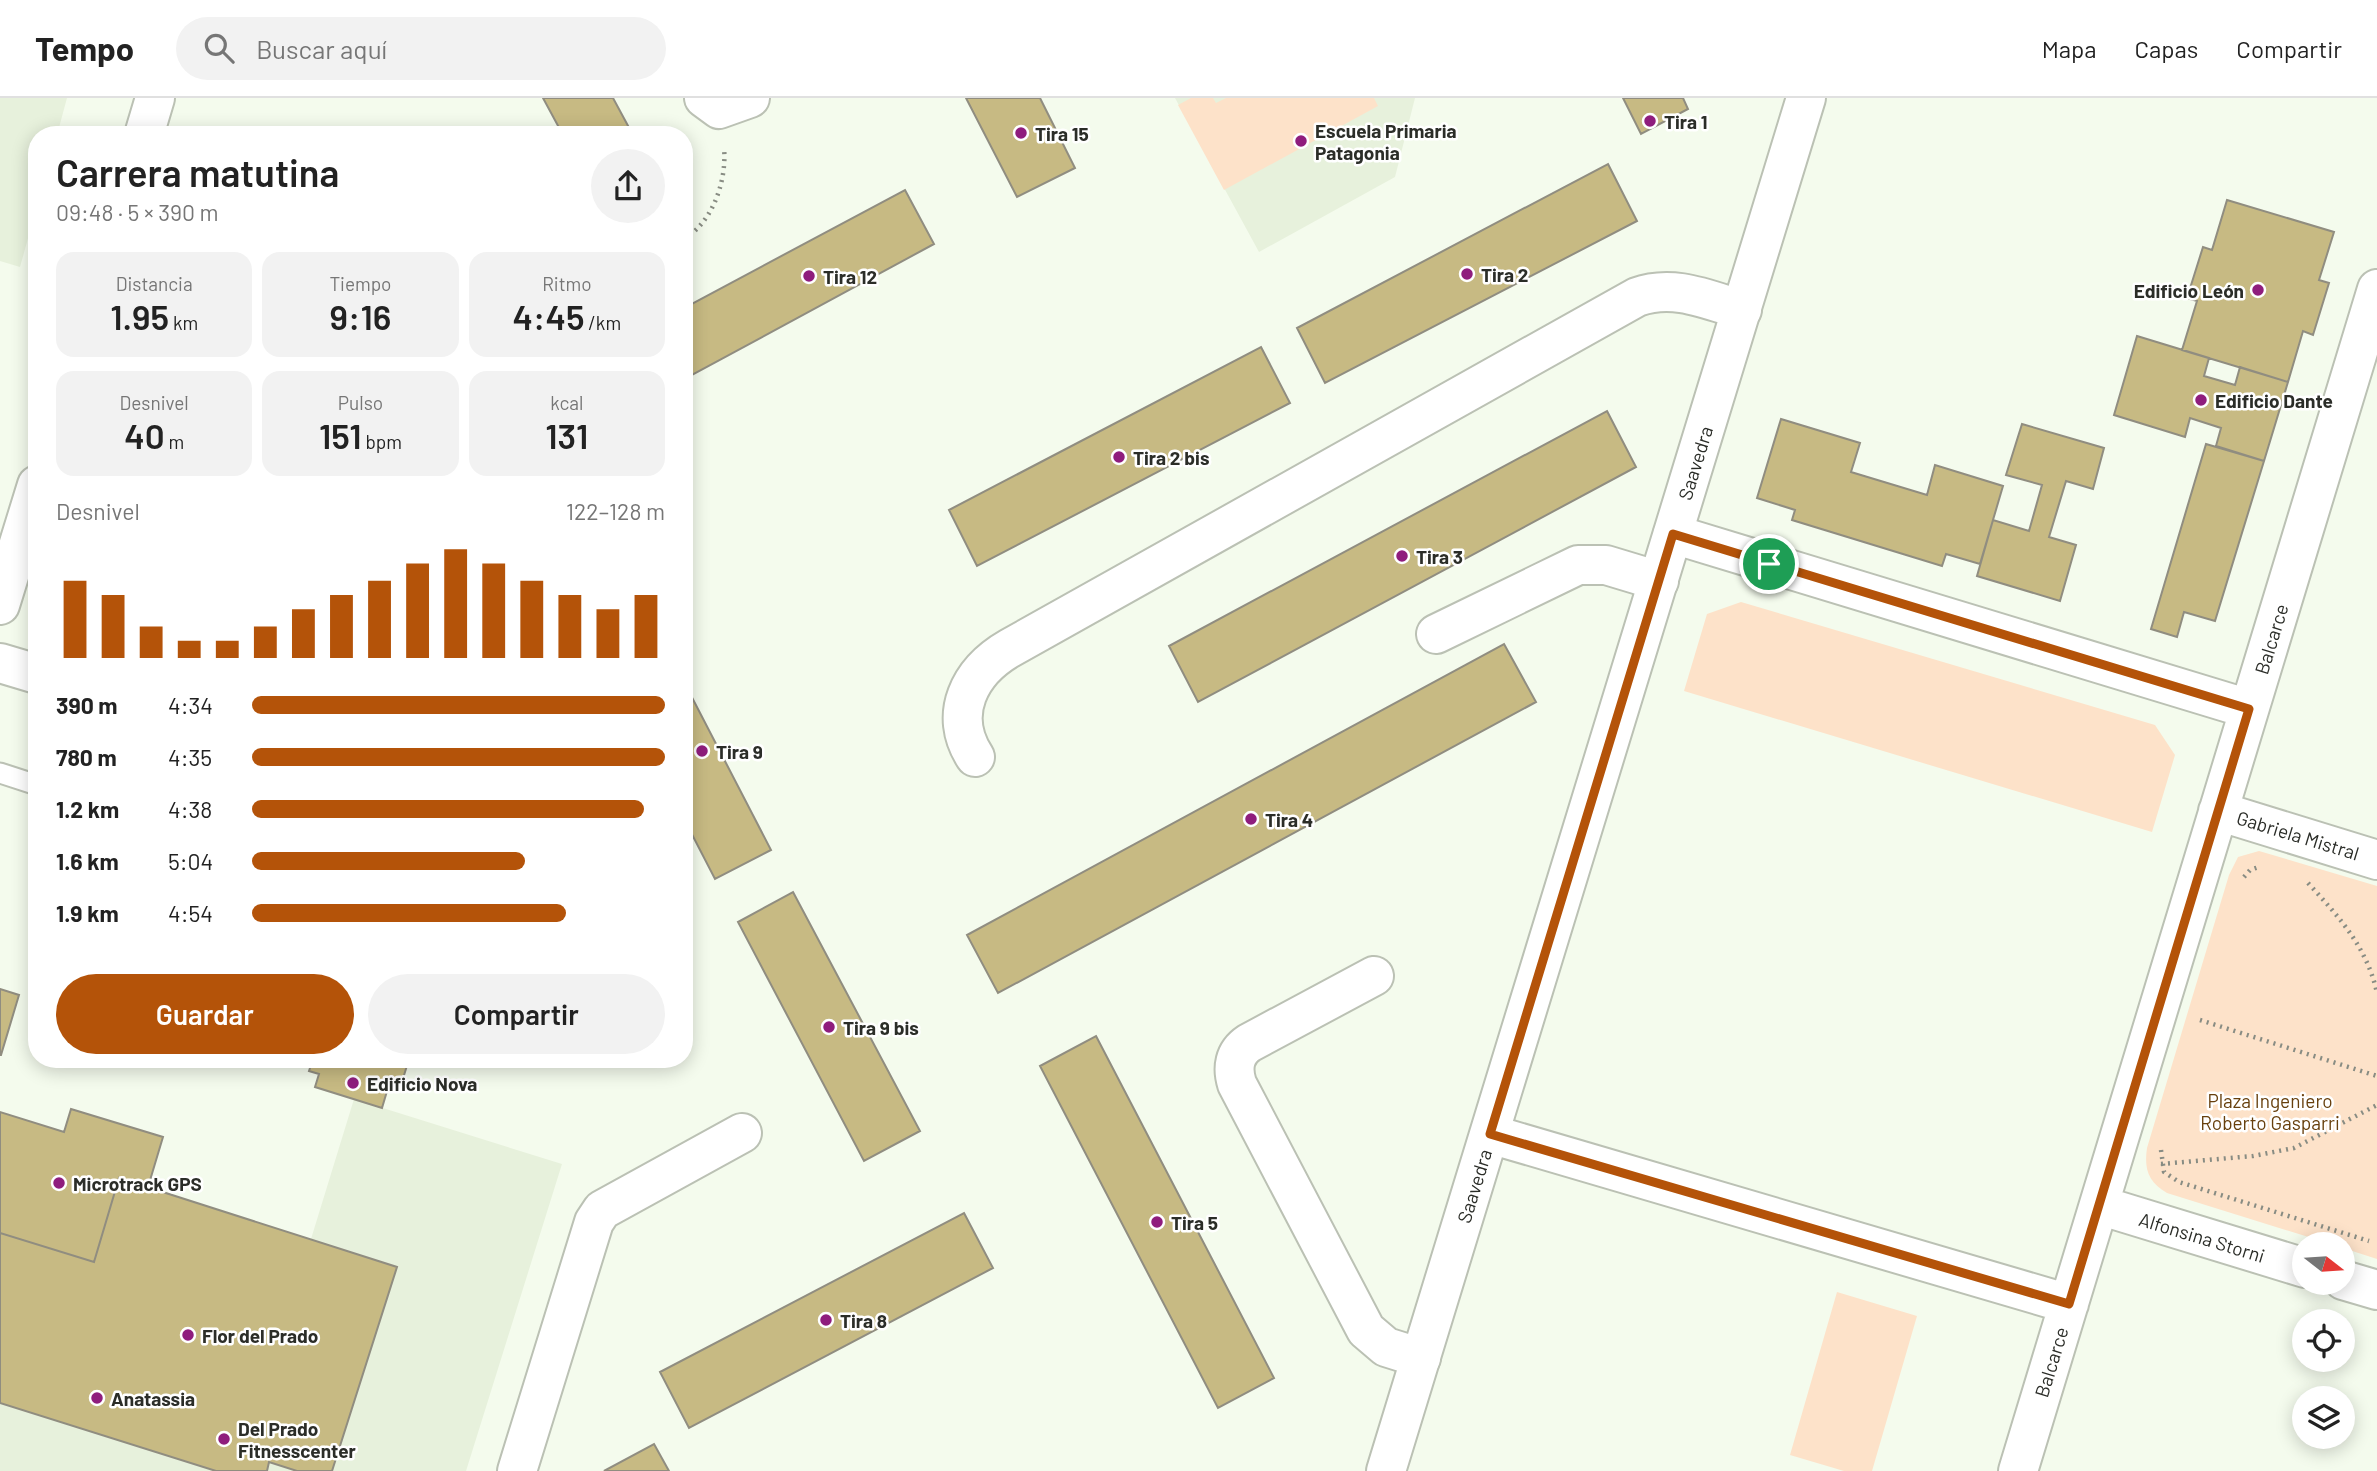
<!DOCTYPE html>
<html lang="es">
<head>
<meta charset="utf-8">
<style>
  body { margin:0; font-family:Barlow,sans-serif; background:#f2f2f2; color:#222; height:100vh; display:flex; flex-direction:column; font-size:26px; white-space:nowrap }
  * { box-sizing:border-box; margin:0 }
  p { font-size:23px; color:#767676 }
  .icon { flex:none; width:38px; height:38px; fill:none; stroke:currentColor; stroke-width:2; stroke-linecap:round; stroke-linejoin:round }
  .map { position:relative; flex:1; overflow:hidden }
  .panel { position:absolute; left:28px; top:28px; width:665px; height:942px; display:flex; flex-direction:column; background:#fff; border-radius:28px; box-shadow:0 4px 18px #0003 }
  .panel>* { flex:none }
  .needle { width:46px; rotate:107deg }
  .buttons { position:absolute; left:2292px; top:1134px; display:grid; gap:14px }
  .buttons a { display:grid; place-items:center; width:63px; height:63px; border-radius:50%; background:#fff; box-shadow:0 4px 18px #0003; font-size:35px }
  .pin { position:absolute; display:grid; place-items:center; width:60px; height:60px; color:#fff; margin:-30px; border:4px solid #fff; border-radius:50%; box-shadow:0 2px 7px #0007 }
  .round { display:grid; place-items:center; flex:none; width:74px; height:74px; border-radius:37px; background:#f2f2f2 }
  .head { display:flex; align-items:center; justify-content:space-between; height:119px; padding:0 28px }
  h1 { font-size:38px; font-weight:600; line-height:52px }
  .metrics { display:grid; grid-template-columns:repeat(3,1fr); gap:10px; height:119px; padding:7px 28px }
  .metrics div { display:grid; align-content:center; border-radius:18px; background:#f2f2f2; text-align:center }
  .metrics b { font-size:35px; font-weight:600 }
  .metrics small { font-size:19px; font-weight:400 }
  .metrics p { font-size:19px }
  .chart { height:196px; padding:14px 28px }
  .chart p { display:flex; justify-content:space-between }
  .chart svg { width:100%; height:126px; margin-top:7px; stroke:#b45309; stroke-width:6 }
  .button { display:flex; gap:14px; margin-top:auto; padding:14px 28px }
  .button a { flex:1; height:80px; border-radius:42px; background:#b45309; color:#fff; font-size:28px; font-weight:600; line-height:80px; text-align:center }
  .button a+a { background:#f2f2f2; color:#222 }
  ul { padding:0 28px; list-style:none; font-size:23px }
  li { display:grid; grid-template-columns:112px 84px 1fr; align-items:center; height:52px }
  li i { height:18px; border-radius:9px; background:#b45309 }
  header { display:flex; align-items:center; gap:42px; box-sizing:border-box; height:98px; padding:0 35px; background:#fff; border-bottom:2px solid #e0e0e0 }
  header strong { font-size:33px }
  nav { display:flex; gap:38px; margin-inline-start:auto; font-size:24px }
  .search { width:490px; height:63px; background:#f2f2f2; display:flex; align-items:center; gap:18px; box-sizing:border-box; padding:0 24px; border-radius:38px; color:#767676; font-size:26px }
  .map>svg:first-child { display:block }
  .built { fill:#e7f1dc }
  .green { fill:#fde2c9 }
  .building { fill:#c7ba83; stroke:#908d80; stroke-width:2 }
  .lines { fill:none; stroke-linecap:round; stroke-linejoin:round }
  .lane-casing { stroke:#bbc1b4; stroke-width:23 }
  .street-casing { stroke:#bbc1b4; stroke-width:42 }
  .secondary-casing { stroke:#bbc1b4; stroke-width:42 }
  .primary-casing { stroke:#bbc1b4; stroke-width:42 }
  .path { stroke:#888c83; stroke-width:4.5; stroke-dasharray:2 5; stroke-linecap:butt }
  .lane { stroke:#fff; stroke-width:19 }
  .street { stroke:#fff; stroke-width:38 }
  .secondary { stroke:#fff; stroke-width:38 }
  .primary { stroke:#fff; stroke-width:38 }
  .route-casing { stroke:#fff; stroke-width:14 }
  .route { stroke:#b45309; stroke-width:9 }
  .poi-dot { fill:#8f1d7d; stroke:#fff; stroke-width:2.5 }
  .labels { text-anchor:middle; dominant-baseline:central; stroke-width:5; stroke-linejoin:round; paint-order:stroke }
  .poi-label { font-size:19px; font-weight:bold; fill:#2b2d28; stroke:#fff; text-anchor:start }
  .street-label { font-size:19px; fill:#2b2d28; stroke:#fff }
  .park-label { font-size:19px; fill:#673f0c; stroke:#fff }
</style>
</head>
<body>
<header>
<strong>Tempo</strong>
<div class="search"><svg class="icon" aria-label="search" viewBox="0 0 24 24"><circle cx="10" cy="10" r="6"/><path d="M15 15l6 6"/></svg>Buscar aquí</div>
<nav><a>Mapa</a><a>Capas</a><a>Compartir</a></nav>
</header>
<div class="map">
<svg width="2377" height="1373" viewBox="0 0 2377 1373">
  <rect width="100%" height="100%" fill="#f4fbed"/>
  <!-- built -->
  <path class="built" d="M 0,0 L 67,0 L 57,37 L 37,37 L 37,108 L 20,169 L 0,163 Z
    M 1175,0 L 1415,0 L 1395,79 L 1259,154 Z
    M 354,1001 L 562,1066 L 466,1373 L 0,1373 L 0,1135 L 119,1080 L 311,1141 Z"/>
  <!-- green -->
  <path class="green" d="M 1191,0 L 1213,0 L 1216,5 L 1226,0 L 1374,0 L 1378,8 L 1224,92 L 1178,7 Z
    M 1741,504 L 2155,627 L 2175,657 L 2152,734 L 1684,593 L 1707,516 Z
    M 2259,753 L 2377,788 L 2377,1161 L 2343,1150 L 2343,1146 L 2331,1146 L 2167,1095 C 2148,1084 2144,1071 2147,1050 L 2229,777 L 2238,759 Z
    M 1837,1194 L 1917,1218 L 1872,1373 L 1844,1373 L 1790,1357 Z"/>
  <!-- building -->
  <path class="building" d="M 543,0 L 613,0 L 633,37 L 563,37 Z
    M 966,0 L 1040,0 L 1075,70 L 1017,99 Z
    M 1623,0 L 1683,0 L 1688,11 L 1641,36 Z
    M 1608,66 L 1637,123 L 1325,285 L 1297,230 Z
    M 905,92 L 934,146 L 692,277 L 684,262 L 684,210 Z
    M 2227,102 L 2334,134 L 2319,182 L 2329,185 L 2313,237 L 2303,233 L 2288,284 L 2182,252 L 2197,203 L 2187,200 L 2203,149 L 2212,152 Z
    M 2137,238 L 2209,260 L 2204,278 L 2235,287 L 2240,269 L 2288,284 L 2264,363 L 2216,348 L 2221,330 L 2190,320 L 2185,339 L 2114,317 Z
    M 1261,249 L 1290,305 L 977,468 L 949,412 Z
    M 1607,313 L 1636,369 L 1198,604 L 1169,548 Z
    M 1781,321 L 1860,345 L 1851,374 L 1927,397 L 1935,367 L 2003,388 L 1980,466 L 1946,456 L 1942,468 L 1792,422 L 1795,412 L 1757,400 Z
    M 2022,326 L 2104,350 L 2093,391 L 2066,383 L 2049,439 L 2076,447 L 2060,503 L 1977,478 L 1993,422 L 2029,433 L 2042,387 L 2006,377 Z
    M 2206,346 L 2264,363 L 2215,523 L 2184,514 L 2177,539 L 2151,531 Z
    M 1504,546 L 1536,604 L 998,895 L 967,837 Z
    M 684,584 L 771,752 L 715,781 L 684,721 Z
    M 793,794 L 920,1033 L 864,1063 L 738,824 Z
    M 0,891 L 19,897 L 1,957 L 0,957 Z
    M 1096,938 L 1274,1280 L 1218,1310 L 1040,968 Z
    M 313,961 L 409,961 L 401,987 L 390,983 L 382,1010 L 315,989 L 319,976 L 309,973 Z
    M 71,1011 L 163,1039 L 148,1089 L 119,1080 L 94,1164 L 0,1135 L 0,1014 L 64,1034 Z
    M 119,1080 L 397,1169 L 332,1373 L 297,1373 L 269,1364 L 267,1373 L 216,1373 L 0,1305 L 0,1135 L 94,1164 Z
    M 964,1115 L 993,1170 L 689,1330 L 660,1274 Z
    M 654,1346 L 669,1373 L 604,1373 Z"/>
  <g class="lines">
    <!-- lane casing -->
    <g class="lane-casing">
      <path id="lane" d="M 0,675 L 37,687"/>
    </g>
    <!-- street casing -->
    <g class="street-casing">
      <path id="street" d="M 704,0 L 719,11 L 750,0
        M 1673,436 L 2249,611
        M 1436,536 L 1578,467 L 1606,467 L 1659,483
        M 0,565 L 37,576
        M 975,659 C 947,616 970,573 1010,550 L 1637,199 C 1673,186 1706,201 1742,212
        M 2218,713 L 2377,762
        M 1374,878 L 1249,945 C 1234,955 1232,970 1237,986 L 1366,1232 L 1386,1249 L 1421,1260
        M 1490,1036 L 2069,1206
        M 2099,1107 L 2305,1170
        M 2343,1182 L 2377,1192
        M 517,1373 L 594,1124 L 602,1112 L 742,1035
        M 2018,1373 L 2377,191"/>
    </g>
    <!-- secondary casing -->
    <g class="secondary-casing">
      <path id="secondary" d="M 1386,1373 L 1806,0"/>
    </g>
    <!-- primary casing -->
    <g class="primary-casing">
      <path id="primary" d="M 144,37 L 155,0
        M 0,507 L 37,387"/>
    </g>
    <!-- path -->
    <path class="path" d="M 684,141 C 713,124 727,82 724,50
      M 2244,779 L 2250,772 L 2259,769
      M 2308,785 C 2339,819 2367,849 2377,895
      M 2200,922 L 2377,978
      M 2161,1052 L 2164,1074 L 2179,1084 L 2369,1143
      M 2161,1066 L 2253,1058 L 2294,1050 L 2377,1007"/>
    <!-- lane -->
    <use href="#lane" class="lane"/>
    <!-- street -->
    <use href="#street" class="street"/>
    <!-- secondary -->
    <use href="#secondary" class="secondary"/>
    <!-- primary -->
    <use href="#primary" class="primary"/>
  </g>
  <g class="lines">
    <!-- route casing -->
    <g class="route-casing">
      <path id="route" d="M 1673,436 L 2249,611 L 2069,1206 L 1490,1036 Z"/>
    </g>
    <!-- route -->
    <use href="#route" class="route"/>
  </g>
  <!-- markers -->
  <g class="poi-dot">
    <circle cx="1650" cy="23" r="7"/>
    <circle cx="1021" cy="35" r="7"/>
    <circle cx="1301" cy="43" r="7"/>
    <circle cx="1467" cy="176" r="7"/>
    <circle cx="809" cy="178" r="7"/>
    <circle cx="2258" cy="192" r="7"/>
    <circle cx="2201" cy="302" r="7"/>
    <circle cx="1119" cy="359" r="7"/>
    <circle cx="1402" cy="458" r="7"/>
    <circle cx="702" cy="653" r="7"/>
    <circle cx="1251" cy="721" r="7"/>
    <circle cx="829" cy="929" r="7"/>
    <circle cx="353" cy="985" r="7"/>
    <circle cx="59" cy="1085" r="7"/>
    <circle cx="1157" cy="1124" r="7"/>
    <circle cx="826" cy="1222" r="7"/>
    <circle cx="188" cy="1237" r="7"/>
    <circle cx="97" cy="1300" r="7"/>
    <circle cx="224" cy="1341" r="7"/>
  </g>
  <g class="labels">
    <!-- poi labels -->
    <g class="poi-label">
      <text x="1664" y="23">Tira 1</text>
      <text x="1315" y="32">Escuela Primaria<tspan x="1315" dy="22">Patagonia</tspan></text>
      <text x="1035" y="35">Tira 15</text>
      <text x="1481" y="176">Tira 2</text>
      <text x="823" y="178">Tira 12</text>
      <text x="2244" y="192" text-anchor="end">Edificio León</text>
      <text x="2215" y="302">Edificio Dante</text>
      <text x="1133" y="359">Tira 2 bis</text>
      <text x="1416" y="458">Tira 3</text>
      <text x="716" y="653">Tira 9</text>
      <text x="1265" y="721">Tira 4</text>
      <text x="843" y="929">Tira 9 bis</text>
      <text x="367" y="985">Edificio Nova</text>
      <text x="73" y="1085">Microtrack GPS</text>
      <text x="1171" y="1124">Tira 5</text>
      <text x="840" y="1222">Tira 8</text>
      <text x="202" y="1237">Flor del Prado</text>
      <text x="111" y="1300">Anatassia</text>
      <text x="238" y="1330">Del Prado<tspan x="238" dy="22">Fitnesscenter</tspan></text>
    </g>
    <!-- street labels -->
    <g class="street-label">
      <text transform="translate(1695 365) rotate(-73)">Saavedra</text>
      <text transform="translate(2271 541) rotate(-73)">Balcarce</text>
      <text transform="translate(2298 737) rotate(17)">Gabriela Mistral</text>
      <text transform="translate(1474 1088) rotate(-73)">Saavedra</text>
      <text transform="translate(2202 1139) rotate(17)">Alfonsina Storni</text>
      <text transform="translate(2051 1264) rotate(-73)">Balcarce</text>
    </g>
    <!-- park labels -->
    <g class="park-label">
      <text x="2270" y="1002">Plaza Ingeniero<tspan x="2270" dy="22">Roberto Gasparri</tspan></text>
    </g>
  </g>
</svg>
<div class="buttons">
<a><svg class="needle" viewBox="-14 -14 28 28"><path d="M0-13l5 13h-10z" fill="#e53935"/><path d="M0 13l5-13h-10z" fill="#767676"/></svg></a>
<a><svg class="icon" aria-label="locate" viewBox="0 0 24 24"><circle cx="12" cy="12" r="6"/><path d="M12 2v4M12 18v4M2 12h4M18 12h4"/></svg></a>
<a><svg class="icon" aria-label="layers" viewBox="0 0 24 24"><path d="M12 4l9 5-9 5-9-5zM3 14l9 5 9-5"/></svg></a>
</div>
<div class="pin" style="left:1769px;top:466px;background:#1e9e55"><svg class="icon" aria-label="arrive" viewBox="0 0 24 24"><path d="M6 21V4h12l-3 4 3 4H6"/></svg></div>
<section class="panel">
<div class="head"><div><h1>Carrera matutina</h1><p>09:48 · 5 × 390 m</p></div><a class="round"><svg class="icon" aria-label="share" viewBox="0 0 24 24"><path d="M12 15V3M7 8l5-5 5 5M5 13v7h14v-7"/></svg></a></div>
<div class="metrics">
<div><p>Distancia</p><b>1.95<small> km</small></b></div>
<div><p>Tiempo</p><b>9:16</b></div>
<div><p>Ritmo</p><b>4:45<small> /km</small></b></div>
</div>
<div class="metrics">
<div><p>Desnivel</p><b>40<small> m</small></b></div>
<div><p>Pulso</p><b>151<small> bpm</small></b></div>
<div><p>kcal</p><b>131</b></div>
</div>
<div class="chart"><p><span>Desnivel</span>122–128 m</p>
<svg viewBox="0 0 160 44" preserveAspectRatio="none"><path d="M5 44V17M15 44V22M25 44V33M35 44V38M45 44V38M55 44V33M65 44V27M75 44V22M85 44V17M95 44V11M105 44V6M115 44V11M125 44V17M135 44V22M145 44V27M155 44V22"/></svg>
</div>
<ul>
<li><b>390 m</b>4:34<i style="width:100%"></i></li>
<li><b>780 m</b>4:35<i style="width:100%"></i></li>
<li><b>1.2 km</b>4:38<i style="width:95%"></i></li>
<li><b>1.6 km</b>5:04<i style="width:66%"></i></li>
<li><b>1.9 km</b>4:54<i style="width:76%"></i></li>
</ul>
<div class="button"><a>Guardar</a><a>Compartir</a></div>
</section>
</div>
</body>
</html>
